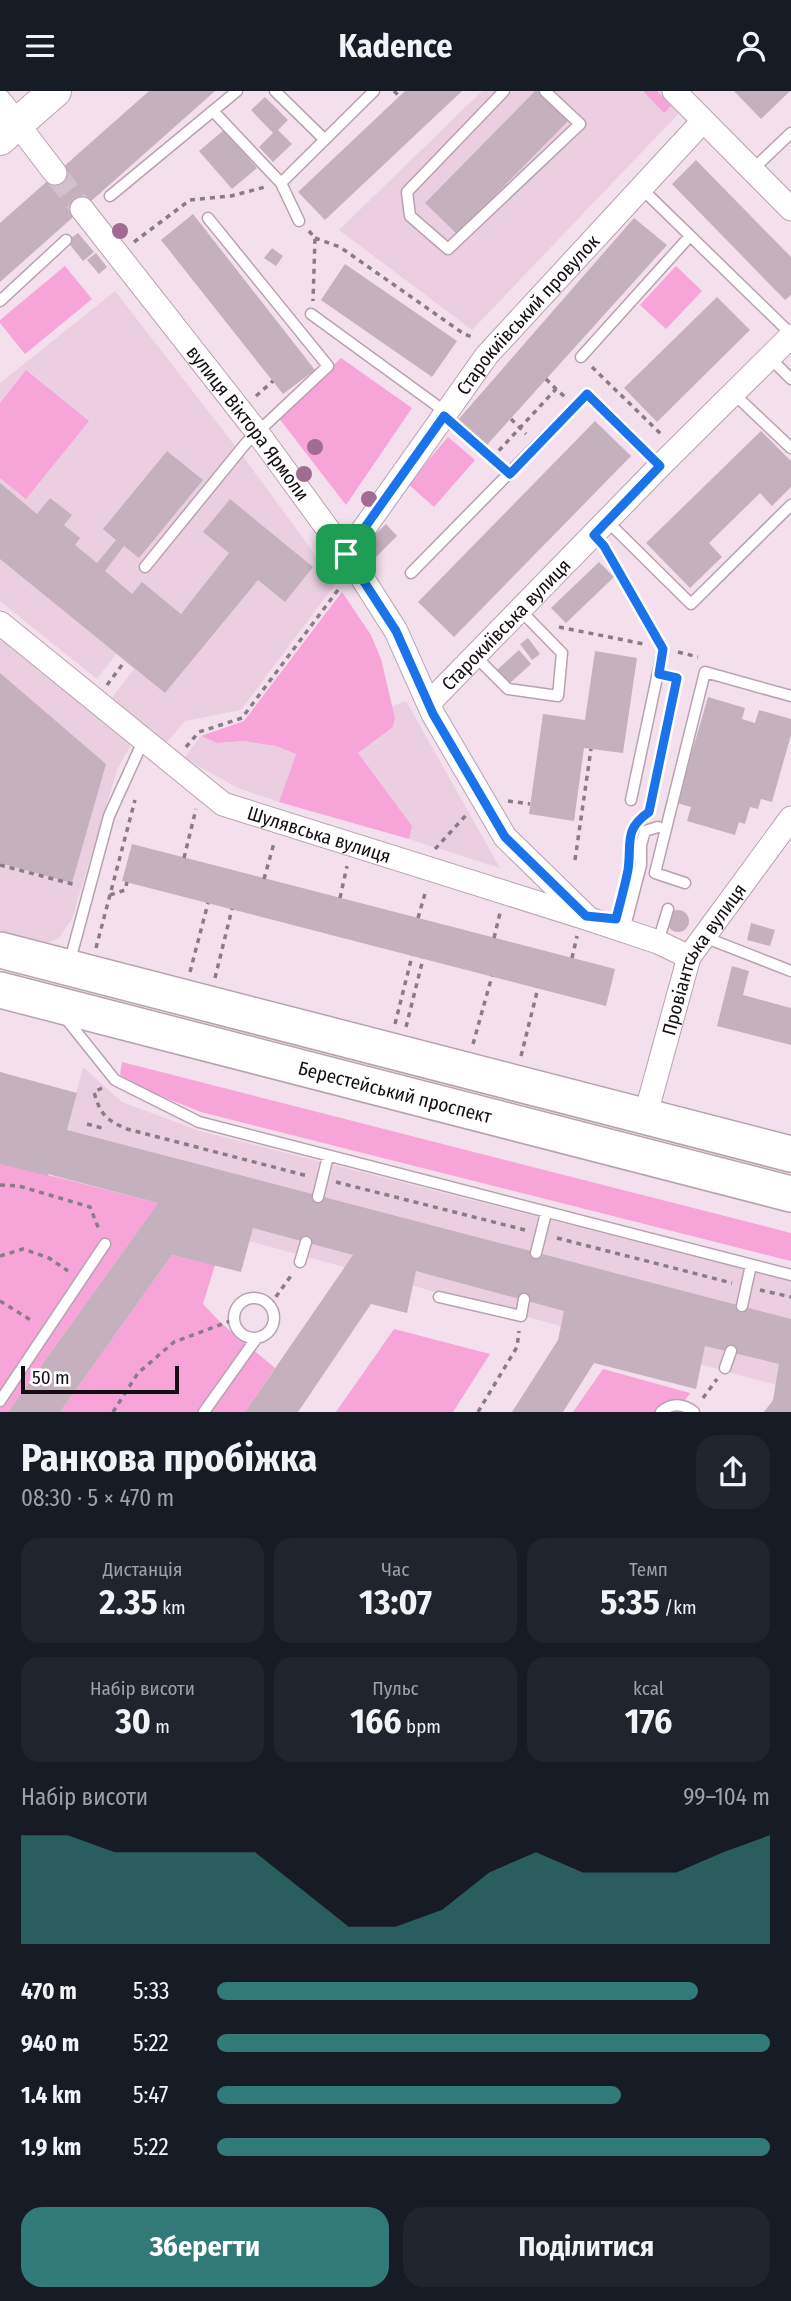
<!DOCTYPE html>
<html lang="uk">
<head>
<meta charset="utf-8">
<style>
  body { margin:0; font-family:"Fira Sans Condensed",sans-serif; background:#20242c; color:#f1f3f6; height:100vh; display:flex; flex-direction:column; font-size:26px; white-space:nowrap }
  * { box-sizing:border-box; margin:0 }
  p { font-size:23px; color:#9ea1a6 }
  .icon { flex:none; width:38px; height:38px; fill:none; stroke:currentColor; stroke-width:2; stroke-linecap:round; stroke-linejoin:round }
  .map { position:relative; height:1321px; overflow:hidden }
  .sheet { display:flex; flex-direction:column; background:#171b24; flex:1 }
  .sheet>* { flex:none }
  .scale { position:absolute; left:21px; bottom:18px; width:158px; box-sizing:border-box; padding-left:7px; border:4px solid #140e12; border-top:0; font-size:19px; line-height:24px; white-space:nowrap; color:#140e12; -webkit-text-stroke:5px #fff; paint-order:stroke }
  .pin { position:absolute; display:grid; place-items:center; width:60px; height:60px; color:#fff; margin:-30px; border-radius:14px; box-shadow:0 4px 10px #0006 }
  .round { display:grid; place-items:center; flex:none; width:74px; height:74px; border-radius:21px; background:#20242c }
  .head { display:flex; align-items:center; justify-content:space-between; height:119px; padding:0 21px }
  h1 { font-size:38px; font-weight:700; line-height:52px }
  .figures { display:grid; grid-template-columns:repeat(3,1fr); gap:10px; height:119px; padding:7px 21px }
  .figures div { display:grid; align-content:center; border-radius:18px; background:#20242c; text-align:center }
  .figures b { font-size:35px; font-weight:700 }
  .figures small { font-size:19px; font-weight:400 }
  .figures p { font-size:19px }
  .chart { height:196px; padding:14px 21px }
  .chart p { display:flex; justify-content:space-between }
  .chart svg { width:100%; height:126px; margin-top:7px; fill:#327a77; opacity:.7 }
  .cta { display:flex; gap:14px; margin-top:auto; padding:14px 21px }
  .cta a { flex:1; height:80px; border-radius:21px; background:#327a77; color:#fff; font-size:28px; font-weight:700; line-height:80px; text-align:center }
  .cta a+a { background:#20242c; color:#f1f3f6 }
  ul { padding:0 21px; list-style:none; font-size:23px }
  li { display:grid; grid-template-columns:112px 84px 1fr; align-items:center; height:52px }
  li i { height:18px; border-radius:9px; background:#327a77 }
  header { display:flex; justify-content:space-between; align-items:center; height:91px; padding:0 21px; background:#171b24; font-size:32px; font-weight:700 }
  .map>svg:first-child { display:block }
  .built { fill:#ebcfe0 }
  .green { fill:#f7a4d9 }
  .building { fill:#c5b1bd }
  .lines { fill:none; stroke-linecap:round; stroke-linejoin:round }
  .street-tunnel { stroke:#d2c0cb; stroke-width:23; stroke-dasharray:23 11; stroke-linecap:butt }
  .lane-casing { stroke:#b7a3af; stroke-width:13 }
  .street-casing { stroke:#b7a3af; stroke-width:25 }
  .secondary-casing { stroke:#b7a3af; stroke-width:34 }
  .primary-casing { stroke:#b7a3af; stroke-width:38 }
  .path { stroke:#8a7c85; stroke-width:3.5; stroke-dasharray:5 5; stroke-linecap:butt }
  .lane { stroke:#fff; stroke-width:10 }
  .street { stroke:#fff; stroke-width:23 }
  .secondary { stroke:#fff; stroke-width:32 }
  .primary { stroke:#fff; stroke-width:35 }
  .tree { fill:#a06c91 }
  .route-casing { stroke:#fff; stroke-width:14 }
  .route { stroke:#1a73e8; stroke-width:9 }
  .labels { text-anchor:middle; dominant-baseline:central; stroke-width:6; stroke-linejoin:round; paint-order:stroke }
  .street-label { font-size:19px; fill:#140e12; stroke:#fff }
</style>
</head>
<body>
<header><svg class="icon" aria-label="menu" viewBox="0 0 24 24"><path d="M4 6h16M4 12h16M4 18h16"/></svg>Kadence<svg class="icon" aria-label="person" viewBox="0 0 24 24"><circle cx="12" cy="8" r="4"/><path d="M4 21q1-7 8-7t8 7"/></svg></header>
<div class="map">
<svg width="791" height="1321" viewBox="0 0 791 1321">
  <rect width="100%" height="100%" fill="#f4dfec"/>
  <!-- built -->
  <path class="built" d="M 482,0 L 660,0 L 681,20 L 472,239 L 339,139 Z
    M 115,200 L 239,360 L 336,492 L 241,619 L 185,630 L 165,653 L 112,607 L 134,578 L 116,563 L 97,588 L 0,510 L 0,292 Z
    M 0,537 L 135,646 L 117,679 L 72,828 L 59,847 L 36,857 L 0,848 Z
    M 406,610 L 500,777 L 409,748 L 412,735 L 357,662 L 393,636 L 395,627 L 392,616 Z
    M 201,645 L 217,652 L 243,650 L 276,655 L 296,663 L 279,711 L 238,697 L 184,667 Z
    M 83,976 L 122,1011 L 200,1040 L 791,1190 L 791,1298 L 51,1096 Z"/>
  <!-- green -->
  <path class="green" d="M 643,0 L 657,0 L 671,15 L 664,22 Z
    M 65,175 L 92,208 L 25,263 L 0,232 L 0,229 Z
    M 676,175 L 702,200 L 666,238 L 640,214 Z
    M 341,267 L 412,317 L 346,414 L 278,326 Z
    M 26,279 L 89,330 L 26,408 L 0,387 L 0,312 Z
    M 448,346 L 475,369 L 434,416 L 408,393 Z
    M 342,501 L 371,544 L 381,568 L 395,627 L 393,636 L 358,662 L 412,735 L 409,748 L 279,711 L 296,663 L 276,655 L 243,650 L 217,652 L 201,645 L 244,630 Z
    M 122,971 L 791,1142 L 791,1170 L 201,1021 L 143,998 L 120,984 Z
    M 0,1072 L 158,1112 L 8,1321 L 0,1321 Z
    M 172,1164 L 215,1174 L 203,1213 L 221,1232 L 275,1277 L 245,1321 L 60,1321 Z
    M 394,1238 L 490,1263 L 453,1321 L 336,1321 Z
    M 603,1278 L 690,1302 L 677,1321 L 573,1321 Z"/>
  <!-- building -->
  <path class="building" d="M 149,0 L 215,0 L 0,191 L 0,132 Z
    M 405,0 L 462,0 L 325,129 L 298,101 Z
    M 535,0 L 538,0 L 568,30 L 457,143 L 425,112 Z
    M 734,0 L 790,0 L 761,28 Z
    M 265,6 L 288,29 L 278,39 L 292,53 L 273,71 L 259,56 L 273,42 L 251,19 Z
    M 224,39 L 257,77 L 232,98 L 199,60 Z
    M 696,69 L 791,166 L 791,204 L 785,209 L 672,93 Z
    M 193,123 L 315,279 L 283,303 L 161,149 Z
    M 634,127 L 667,154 L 486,355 L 457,330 Z
    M 78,142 L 94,161 L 83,170 L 67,150 Z
    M 272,157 L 283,165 L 276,175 L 264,167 Z
    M 96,162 L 107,176 L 99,183 L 87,169 Z
    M 345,173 L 457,250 L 432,286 L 321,209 Z
    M 717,206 L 750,239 L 657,331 L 624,297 Z
    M 595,330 L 631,365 L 454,546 L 418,511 Z
    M 761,340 L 791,370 L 791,396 L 772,415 L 760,402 L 709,452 L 722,466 L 690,497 L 646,452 Z
    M 167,360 L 203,389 L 139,467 L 124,455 L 105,480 L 132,503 L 142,491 L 181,523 L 229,462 L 203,441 L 230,408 L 313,476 L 285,511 L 258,489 L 165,602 L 0,468 L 0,392 L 37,423 L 50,407 L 72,424 L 64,434 L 80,447 L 75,454 L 97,472 L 116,449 L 103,438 Z
    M 386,433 L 397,445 L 375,467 L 363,455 Z
    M 599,471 L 614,486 L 566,532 L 551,517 Z
    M 528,547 L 540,563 L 532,569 L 520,553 Z
    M 519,559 L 531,573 L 510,592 L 497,579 Z
    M 595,560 L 637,567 L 623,662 L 584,657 L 574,730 L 529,723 L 543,623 L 585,629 Z
    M 0,582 L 106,673 L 72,792 L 0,772 Z
    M 708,606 L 745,617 L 742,628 L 755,632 L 759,619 L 791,628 L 791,644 L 772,711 L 761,708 L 758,718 L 750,716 L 745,733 L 739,731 L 735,744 L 687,730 L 691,716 L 677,712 Z
    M 132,753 L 615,878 L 606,915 L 122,790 Z
    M667 830a11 11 0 1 1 22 0a11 11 0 1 1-22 0Z
    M 751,832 L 775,839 L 770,855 L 747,849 Z
    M 732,875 L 749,880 L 743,904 L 791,917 L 791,954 L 717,935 Z
    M 0,981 L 77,1002 L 67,1039 L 791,1228 L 791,1321 L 764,1321 L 773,1309 L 779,1273 L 705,1255 L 696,1298 L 594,1272 L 563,1321 L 512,1321 L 558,1249 L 564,1220 L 416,1180 L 407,1222 L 371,1213 L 298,1321 L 245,1321 L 353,1164 L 253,1137 L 241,1181 L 172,1164 L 60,1321 L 8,1321 L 158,1112 L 48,1083 L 48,1085 L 0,1073 Z"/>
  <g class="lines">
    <!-- street-tunnel -->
    <path class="street-tunnel" d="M 55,82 L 82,118"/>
    <!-- lane casing -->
    <g class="lane-casing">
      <path id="lane" d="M 275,0 L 324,48
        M 504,0 L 407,101 L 410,125 L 448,158 L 580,33 L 545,0
        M 213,20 L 281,92
        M 752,79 L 791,42
        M 640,96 L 791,243
        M 110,105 L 237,0
        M 299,130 L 281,92 L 374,0
        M 0,210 L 66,149
        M 311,223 L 447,322
        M 581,266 L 690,145
        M 770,267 L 791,288
        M 733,302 L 791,357
        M 607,430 L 691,513 L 791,414
        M 594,444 L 604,455 L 663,558 L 631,709
        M 145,476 L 246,352 L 328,275 L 208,127
        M 411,482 L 587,303 L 660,375
        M 475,565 L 508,598 L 558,605 L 562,562 L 520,519
        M 685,792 L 655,782 L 705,581 L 791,605
        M 624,839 L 641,774 L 641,754 L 645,740 L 658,736
        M 704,846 L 791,880
        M 658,851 L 668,818
        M 69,873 L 109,725 L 144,648
        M 63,924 L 115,989 L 199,1031 L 791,1184
        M 318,1106 L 328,1065
        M 536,1162 L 546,1122
        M 300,1171 L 306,1151
        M 439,1206 L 521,1225 L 524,1208
        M234 1227a20 20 0 1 1 40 0a20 20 0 1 1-40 0Z
        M 742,1215 L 751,1174
        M 725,1277 L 731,1260
        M 0,1310 L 105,1153
        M 204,1321 L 256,1248
        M 661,1321 C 672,1311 684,1313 694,1321"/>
    </g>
    <!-- street casing -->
    <g class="street-casing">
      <g id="street">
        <path d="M 674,0 L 791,118"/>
        <path d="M 0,10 L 55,82"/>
        <path id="s1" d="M 82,118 L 257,341 L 354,474 L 396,540 L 433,623 L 505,746 L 589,828"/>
        <path id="s2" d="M 346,463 L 487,264 L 703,30"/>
        <path id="s3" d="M 0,532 L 223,713 L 589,828 L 658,851 L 689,866"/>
        <path id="s4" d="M 429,612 L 660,375 L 791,245"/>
        <path id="s5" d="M 645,1026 L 689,866 L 791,727"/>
      </g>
    </g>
    <!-- secondary casing -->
    <g class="secondary-casing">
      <path id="secondary" d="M 0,48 L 55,0"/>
    </g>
    <!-- primary casing -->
    <g class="primary-casing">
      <g id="primary">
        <path d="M 0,859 L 791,1063"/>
        <path id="s6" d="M 0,899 L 791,1103"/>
      </g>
    </g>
    <!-- path -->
    <path class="path" d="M 394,0 L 399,5
      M 309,140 L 315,147 L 313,210
      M 315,147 L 340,156 L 464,243 L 475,247
      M 134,151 L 190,109 L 231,105 L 265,96
      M 592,276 L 662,344
      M 546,288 L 556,298
      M 256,305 L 273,290
      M 511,328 L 526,343
      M 459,338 L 498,372
      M 492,367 L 556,298 L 565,306
      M 559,536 L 644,553
      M 678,561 L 698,566
      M 107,594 L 125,570
      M 186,656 L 199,641 L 242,627 L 341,495
      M 508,710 L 530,713
      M 646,723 L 649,721 L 677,587 L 674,586
      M 435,758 L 468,722
      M 184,767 L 196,718
      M 575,769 L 591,658
      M 0,774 L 76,794
      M 264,788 L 274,752
      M 110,804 L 125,799 L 127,791
      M 340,807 L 347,775
      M 418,827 L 426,799
      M 494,847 L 500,822
      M 96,857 L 135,709
      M 572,867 L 577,845
      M 190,881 L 208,812
      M 215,887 L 232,818
      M 395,933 L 412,865
      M 406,936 L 423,868
      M 473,953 L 492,885
      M 521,965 L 538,897
      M 102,997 L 94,1001 C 100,1023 106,1029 127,1038 L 308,1085
      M 87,1033 L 106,1038
      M 336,1091 L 525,1139
      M 0,1094 L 19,1095 L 90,1116 L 100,1141
      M 557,1147 L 732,1192
      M 0,1165 L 23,1158 L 49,1167 L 68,1180
      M 760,1199 L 791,1206
      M 0,1210 L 34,1231
      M 270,1214 L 293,1182
      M 703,1307 L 717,1288
      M 113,1321 L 138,1282 L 174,1251 L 233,1229
      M 478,1321 L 517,1256 L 519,1240"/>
    <!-- lane -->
    <use href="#lane" class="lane"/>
    <!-- street -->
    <use href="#street" class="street"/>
    <!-- secondary -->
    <use href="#secondary" class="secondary"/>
    <!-- primary -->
    <use href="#primary" class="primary"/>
  </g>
  <!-- trees -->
  <g class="tree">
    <circle cx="120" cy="140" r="8"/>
    <circle cx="315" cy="356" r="8"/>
    <circle cx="304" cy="383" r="8"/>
    <circle cx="369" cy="408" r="8"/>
  </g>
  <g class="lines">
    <!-- route casing -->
    <g class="route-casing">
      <path id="route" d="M 587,303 L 660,375 L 594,444 L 604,455 L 663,558 L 659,583 L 677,587 L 649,721 C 623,739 632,752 628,779 C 625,795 620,812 616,828 L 586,825 L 505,746 L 433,623 L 396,540 L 346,463 L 444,325 L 510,383 Z"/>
    </g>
    <!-- route -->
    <use href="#route" class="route"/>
  </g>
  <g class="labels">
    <!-- street labels -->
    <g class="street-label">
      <text stroke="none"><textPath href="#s2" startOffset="301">Старокиївський провулок</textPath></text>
      <text stroke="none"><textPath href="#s1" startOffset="271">вулиця Віктора Ярмоли</textPath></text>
      <text stroke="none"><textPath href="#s4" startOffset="110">Старокиївська вулиця</textPath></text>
      <text stroke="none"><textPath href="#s3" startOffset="388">Шулявська вулиця</textPath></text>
      <text stroke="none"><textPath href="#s5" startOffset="170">Провіантська вулиця</textPath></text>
      <text stroke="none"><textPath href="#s6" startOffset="408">Берестейський проспект</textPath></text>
    </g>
  </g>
</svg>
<div class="scale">50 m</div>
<div class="pin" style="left:346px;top:463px;background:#1e9e55"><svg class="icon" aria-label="arrive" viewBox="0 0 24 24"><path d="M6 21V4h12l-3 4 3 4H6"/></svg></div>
</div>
<section class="sheet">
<div class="head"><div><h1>Ранкова пробіжка</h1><p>08:30 · 5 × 470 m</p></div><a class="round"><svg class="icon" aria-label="share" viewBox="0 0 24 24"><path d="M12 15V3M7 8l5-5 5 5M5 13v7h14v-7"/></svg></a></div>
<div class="figures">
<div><p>Дистанція</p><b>2.35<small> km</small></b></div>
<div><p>Час</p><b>13:07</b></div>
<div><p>Темп</p><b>5:35<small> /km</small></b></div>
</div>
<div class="figures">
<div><p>Набір висоти</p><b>30<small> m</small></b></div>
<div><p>Пульс</p><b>166<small> bpm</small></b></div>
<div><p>kcal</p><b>176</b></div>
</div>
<div class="chart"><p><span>Набір висоти</span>99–104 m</p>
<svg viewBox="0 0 160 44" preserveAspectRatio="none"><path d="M0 44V6L10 6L20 12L30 12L40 12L50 12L60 25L70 38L80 38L90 32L100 19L110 12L120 19L130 19L140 19L150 12L160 6V44z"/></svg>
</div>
<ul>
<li><b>470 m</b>5:33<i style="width:87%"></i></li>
<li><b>940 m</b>5:22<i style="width:100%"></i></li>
<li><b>1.4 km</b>5:47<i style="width:73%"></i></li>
<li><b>1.9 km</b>5:22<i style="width:100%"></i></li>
</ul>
<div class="cta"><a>Зберегти</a><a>Поділитися</a></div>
</section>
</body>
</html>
